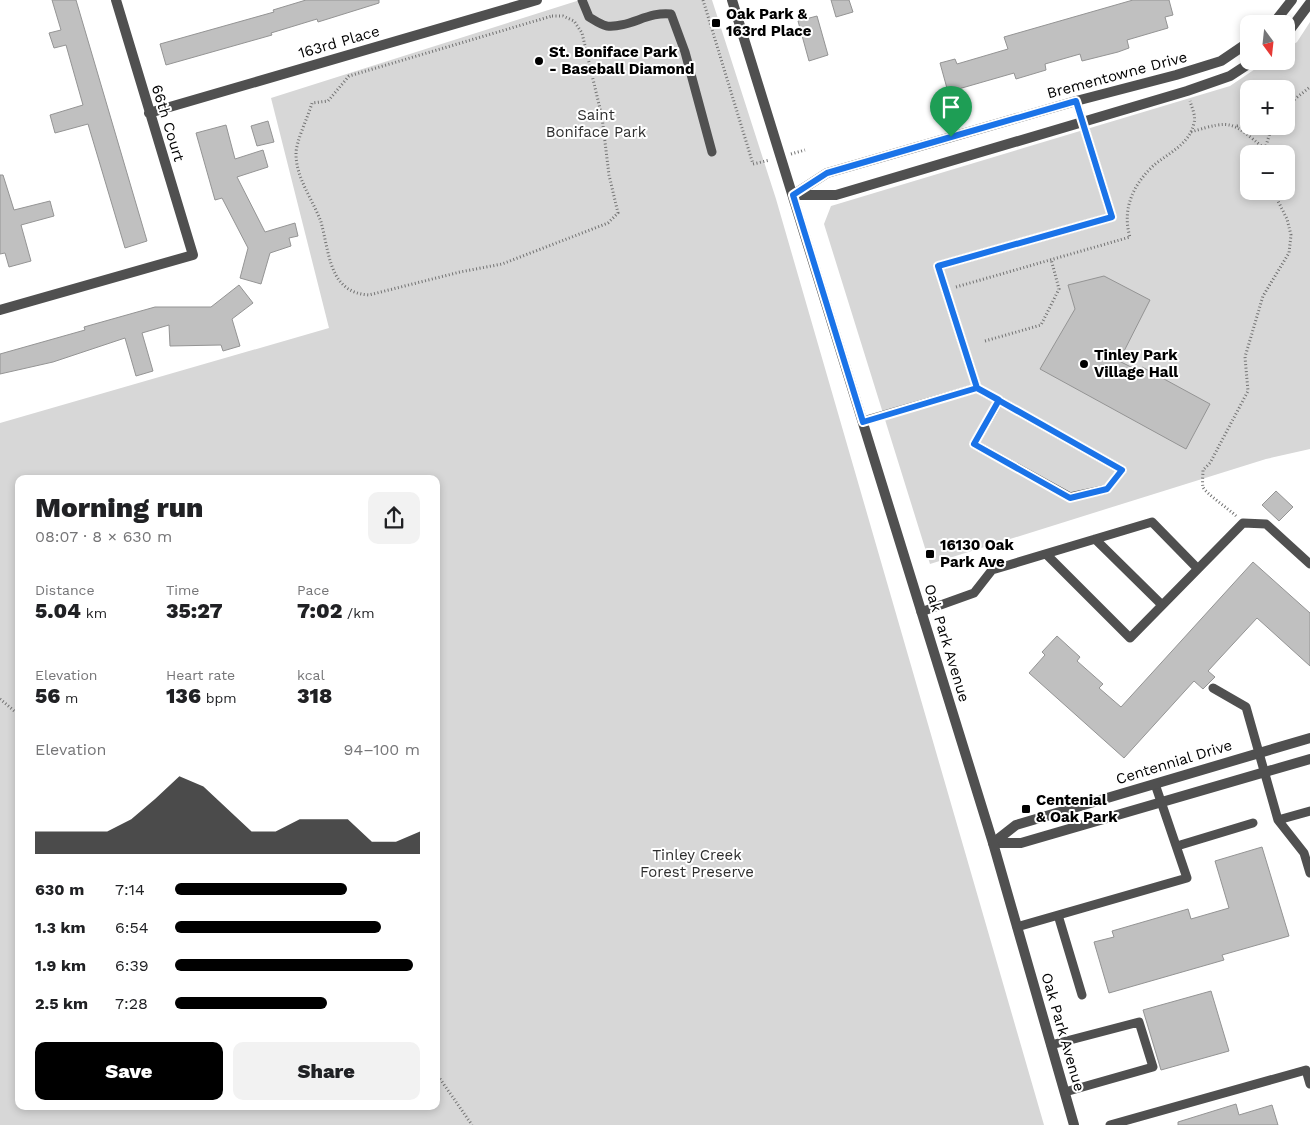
<!DOCTYPE html>
<html lang="en">
<head>
<meta charset="utf-8">
<style>
  body { margin:0; font-family:"Work Sans",sans-serif; background:#f2f2f2; color:#202124; height:100vh; display:flex; flex-direction:column; font-size:19px; white-space:nowrap }
  * { box-sizing:border-box; margin:0 }
  p { font-size:16px; color:#757577 }
  .icon { flex:none; width:28px; height:28px; fill:none; stroke:currentColor; stroke-width:2; stroke-linecap:round; stroke-linejoin:round }
  .map { position:relative; flex:1; overflow:hidden }
  .panel { position:absolute; left:15px; top:475px; width:425px; height:635px; display:flex; flex-direction:column; background:#fff; border-radius:10px; box-shadow:0 2px 8px #0003 }
  .panel>* { flex:none }
  .needle { width:32px; rotate:165deg }
  .controls { position:absolute; left:1240px; top:15px; display:grid; gap:10px }
  .controls a { display:grid; place-items:center; width:55px; height:55px; border-radius:10px; background:#fff; box-shadow:0 2px 8px #0003; font-size:25px }
  .pin { position:absolute; display:grid; place-items:center; width:42px; height:42px; color:#fff; margin:-51px -21px; border-radius:50% 50% 50% 0; rotate:-45deg; box-shadow:0 0 5px #0007 }
  .pin .icon { rotate:45deg }
  .round { display:grid; place-items:center; flex:none; width:52px; height:52px; border-radius:10px; background:#f2f2f2 }
  .overview { display:flex; align-items:center; justify-content:space-between; height:85px; padding:0 20px }
  h1 { font-size:28px; font-weight:800; line-height:38px }
  .figures { display:grid; grid-template-columns:repeat(3,1fr); gap:8px; height:85px; padding:5px 20px }
  .figures div { display:grid; align-content:center }
  .figures b { font-size:21px; font-weight:800 }
  .figures small { font-size:14px; font-weight:400 }
  .figures p { font-size:14px }
  .chart { height:140px; padding:10px 20px }
  .chart p { display:flex; justify-content:space-between }
  .chart svg { width:100%; height:90px; margin-top:5px; fill:#000; opacity:.7 }
  .action { display:flex; gap:10px; margin-top:auto; padding:10px 20px }
  .action a { flex:1; height:58px; border-radius:10px; background:#000; color:#fff; font-size:20px; font-weight:800; line-height:58px; text-align:center }
  .action a+a { background:#f2f2f2; color:#202124 }
  ul { padding:0 20px; list-style:none; font-size:16px }
  li { display:grid; grid-template-columns:80px 60px 1fr; align-items:center; height:38px }
  li i { height:12px; border-radius:6px; background:#000 }
  .map>svg:first-child { display:block }
  .green { fill:#d7d7d7; fill-rule:evenodd }
  .building { fill:#c0c0c0; stroke:#949494 }
  .lines { fill:none; stroke-linecap:round; stroke-linejoin:round }
  .path { stroke:#727272; stroke-width:3; stroke-dasharray:1 2.5; stroke-linecap:butt }
  .service { stroke:#505050; stroke-width:9 }
  .minor { stroke:#505050; stroke-width:10 }
  .tertiary { stroke:#505050; stroke-width:10 }
  .route-casing { stroke:#fff; stroke-width:10 }
  .route { stroke:#1a73e8; stroke-width:6 }
  .poi-dot { fill:#000; stroke:#fff; stroke-width:2 }
  .labels { text-anchor:middle; dominant-baseline:central; stroke-width:4; stroke-linejoin:round; paint-order:stroke }
  .poi-label { font-size:15px; font-weight:bold; fill:#000; stroke:#fff; text-anchor:start }
  .street-label { font-size:15px; fill:#000; stroke:#fff }
  .park-label { font-size:15px; fill:#2e2e2e; stroke:#fff }
</style>
</head>
<body>
<div class="map">
<svg width="1310" height="1125" viewBox="0 0 1310 1125">
  <rect width="100%" height="100%" fill="#fff"/>
  <!-- green -->
  <path class="green" d="M 580,0 L 712,0 L 776,199 L 1044,1125 L 0,1125 L 0,423 L 329,328 L 271,98 ZM 19,479 L 436,479 L 436,1106 L 19,1106 Z
    M 1310,22 L 1310,449 L 1266,459 L 930,564 L 824,224 L 831,206 L 1230,86 L 1267,61 L 1286,61 L 1286,49 L 1297,42 ZM 1249,89 L 1286,89 L 1286,126 L 1249,126 ZM 1249,154 L 1286,154 L 1286,191 L 1249,191 Z"/>
  <!-- building -->
  <path class="building" d="M 52,0 L 76,0 L 147,241 L 125,248 L 88,124 L 55,133 L 50,115 L 83,105 L 66,45 L 54,48 L 49,33 L 61,30 Z
    M 306,0 L 379,0 L 379,3 L 318,22 L 317,19 L 271,33 L 272,35 L 166,65 L 160,44 L 274,12 L 273,10 Z
    M 831,0 L 849,0 L 853,12 L 836,17 Z
    M 1133,0 L 1169,0 L 1173,15 L 1165,17 L 1168,28 L 1127,40 L 1129,48 L 1118,52 L 1082,61 L 1080,54 L 1045,64 L 1046,70 L 1016,79 L 1014,73 L 948,92 L 940,63 L 955,59 L 957,64 L 1008,49 L 1004,37 Z
    M 817,16 L 828,55 L 809,61 L 798,21 Z
    M 268,121 L 274,142 L 257,146 L 251,126 Z
    M 226,125 L 235,159 L 263,150 L 268,167 L 237,177 L 265,232 L 295,223 L 298,236 L 289,238 L 291,246 L 270,253 L 261,284 L 240,278 L 248,248 L 222,198 L 215,200 L 196,133 Z
    M 0,175 L 3,175 L 14,210 L 50,201 L 54,216 L 21,225 L 31,261 L 9,267 L 5,253 L 0,254 Z
    M 1104,276 L 1150,300 L 1119,361 L 1139,371 L 1142,367 L 1210,404 L 1186,449 L 1040,369 L 1075,309 L 1068,285 Z
    M 239,285 L 253,303 L 232,319 L 240,346 L 223,351 L 221,345 L 170,346 L 169,325 L 142,333 L 153,371 L 136,376 L 125,338 L 53,362 L 0,374 L 0,354 L 85,330 L 84,327 L 155,307 L 211,307 Z
    M 1276,491 L 1293,507 L 1279,521 L 1262,505 Z
    M 1253,562 L 1310,613 L 1310,666 L 1257,618 L 1208,671 L 1215,677 L 1203,689 L 1194,681 L 1124,758 L 1029,673 L 1045,655 L 1042,652 L 1057,636 L 1080,657 L 1077,661 L 1103,684 L 1099,688 L 1121,707 Z
    M 1262,847 L 1289,936 L 1222,955 L 1224,960 L 1109,993 L 1094,942 L 1114,937 L 1112,931 L 1188,909 L 1191,919 L 1229,908 L 1215,861 Z
    M 1211,991 L 1229,1051 L 1161,1070 L 1143,1010 Z
    M 1236,1104 L 1239,1115 L 1272,1105 L 1278,1125 L 1178,1125 L 1178,1122 Z"/>
  <g class="lines">
    <!-- path -->
    <path class="path" d="M 703,0 L 753,164 L 770,160
      M 552,16 L 563,16 L 574,21 L 582,33 L 602,117 L 609,175 L 618,213 L 608,223 L 502,264 L 460,272 L 369,295 C 356,294 345,290 337,277 C 328,262 326,240 321,222 C 313,200 296,178 296,154 C 296,141 308,117 312,103 L 328,101 L 349,76 Z
      M 1286,106 L 1310,87
      M 1237,126 L 1249,123
      M 1191,132 C 1233,119 1232,122 1265,149 L 1264,154
      M 1265,149 L 1272,126
      M 791,154 L 805,150
      M 956,287 L 1130,237 C 1122,211 1132,186 1152,167 C 1167,153 1189,146 1194,123 C 1196,116 1192,108 1190,101
      M 985,341 L 1041,325 L 1059,289 L 1051,259
      M 1236,516 C 1229,509 1205,493 1203,487 C 1202,482 1203,475 1203,470 L 1210,463 L 1248,391 L 1245,357 L 1263,296 L 1289,253 L 1291,235 L 1287,219 L 1273,191
      M 0,699 L 19,715
      M 436,1073 L 472,1125"/>
    <!-- service -->
    <path class="service" d="M 582,0 L 589,17 C 594,20 601,25 607,26 C 629,28 649,11 671,14 L 685,52 L 712,152
      M 977,388 L 938,266 L 1112,217 L 1076,101
      M 863,421 L 977,388 L 1122,470 L 1107,489 L 1070,497 L 974,444 L 999,401
      M 1095,539 L 1162,605
      M 1046,554 L 1130,638 L 1243,523 L 1266,524 L 1310,564
      M 921,612 L 974,593 L 992,570 L 1152,522 L 1197,568
      M 1213,688 L 1246,707 L 1278,820 L 1304,853 L 1310,873
      M 1278,820 L 1310,811
      M 1177,846 L 1253,823
      M 1058,915 L 1082,995
      M 1017,927 L 1187,878 L 1155,784
      M 1051,1045 L 1139,1022 L 1153,1067 L 1065,1092
      M 1110,1125 L 1306,1070 L 1310,1084"/>
    <!-- minor -->
    <path class="minor" d="M 1273,24 L 1292,0
      M 1286,35 L 1310,3
      M 149,113 L 537,0
      M 793,195 L 827,173 L 1076,101 L 1176,75 L 1221,61 L 1249,42
      M 793,195 L 836,195 L 1187,91 L 1230,76 L 1253,61
      M 0,310 L 193,255 L 116,0
      M 993,843 L 1016,825 L 1310,738
      M 993,843 L 1021,843 L 1310,759"/>
    <!-- tertiary -->
    <path class="tertiary" d="M 732,0 L 993,843 L 1074,1125"/>
  </g>
  <g class="lines">
    <!-- route casing -->
    <g class="route-casing">
      <path id="route" d="M 951,137 L 827,173 L 793,195 L 863,422 L 977,388 L 1122,470 L 1107,489 L 1070,498 L 974,444 L 999,400 L 977,388 L 938,266 L 1112,217 L 1076,101 L 951,137"/>
    </g>
    <!-- route -->
    <use href="#route" class="route"/>
  </g>
  <!-- markers -->
  <g class="poi-dot">
    <rect x="711" y="18" width="10" height="10" rx="2.5"/>
    <circle cx="539" cy="61" r="5"/>
    <circle cx="1084" cy="364" r="5"/>
    <rect x="925" y="549" width="10" height="10" rx="2.5"/>
    <rect x="1021" y="804" width="10" height="10" rx="2.5"/>
  </g>
  <g class="labels">
    <!-- poi labels -->
    <g class="poi-label">
      <text x="726" y="14">Oak Park &amp;<tspan x="726" dy="17">163rd Place</tspan></text>
      <text x="549" y="52">St. Boniface Park<tspan x="549" dy="17">- Baseball Diamond</tspan></text>
      <text x="1094" y="355">Tinley Park<tspan x="1094" dy="17">Village Hall</tspan></text>
      <text x="940" y="545">16130 Oak<tspan x="940" dy="17">Park Ave</tspan></text>
      <text x="1036" y="800">Centenial<tspan x="1036" dy="17">&amp; Oak Park</tspan></text>
    </g>
    <!-- street labels -->
    <g class="street-label">
      <text transform="translate(339 42) rotate(-16)">163rd Place</text>
      <text transform="translate(1117 75) rotate(-15)">Brementowne Drive</text>
      <text transform="translate(168 123) rotate(73)">66th Court</text>
      <text transform="translate(947 643) rotate(73)">Oak Park Avenue</text>
      <text transform="translate(1174 762) rotate(-17)">Centennial Drive</text>
      <text transform="translate(1063 1032) rotate(74)">Oak Park Avenue</text>
    </g>
    <!-- park labels -->
    <g class="park-label">
      <text x="596" y="115">Saint<tspan x="596" dy="17">Boniface Park</tspan></text>
      <text x="697" y="855">Tinley Creek<tspan x="697" dy="17">Forest Preserve</tspan></text>
    </g>
  </g>
</svg>
<div class="controls">
<a><svg class="needle" viewBox="-14 -14 28 28"><path d="M0-13l5 13h-10z" fill="#e53935"/><path d="M0 13l5-13h-10z" fill="#757577"/></svg></a>
<a>+</a>
<a>−</a>
</div>
<div class="pin" style="left:951px;top:137px;background:#1e9e55"><svg class="icon" aria-label="arrive" viewBox="0 0 24 24"><path d="M6 21V4h12l-3 4 3 4H6"/></svg></div>
<section class="panel">
<div class="overview"><div><h1>Morning run</h1><p>08:07 · 8 × 630 m</p></div><a class="round"><svg class="icon" aria-label="share" viewBox="0 0 24 24"><path d="M12 15V3M7 8l5-5 5 5M5 13v7h14v-7"/></svg></a></div>
<div class="figures">
<div><p>Distance</p><b>5.04<small> km</small></b></div>
<div><p>Time</p><b>35:27</b></div>
<div><p>Pace</p><b>7:02<small> /km</small></b></div>
</div>
<div class="figures">
<div><p>Elevation</p><b>56<small> m</small></b></div>
<div><p>Heart rate</p><b>136<small> bpm</small></b></div>
<div><p>kcal</p><b>318</b></div>
</div>
<div class="chart"><p><span>Elevation</span>94–100 m</p>
<svg viewBox="0 0 160 44" preserveAspectRatio="none"><path d="M0 44V33L10 33L20 33L30 33L40 27L50 17L60 6L70 11L80 22L90 33L100 33L110 27L120 27L130 27L140 38L150 38L160 33V44z"/></svg>
</div>
<ul>
<li><b>630 m</b>7:14<i style="width:70%"></i></li>
<li><b>1.3 km</b>6:54<i style="width:84%"></i></li>
<li><b>1.9 km</b>6:39<i style="width:97%"></i></li>
<li><b>2.5 km</b>7:28<i style="width:62%"></i></li>
</ul>
<div class="action"><a>Save</a><a>Share</a></div>
</section>
</div>
</body>
</html>
